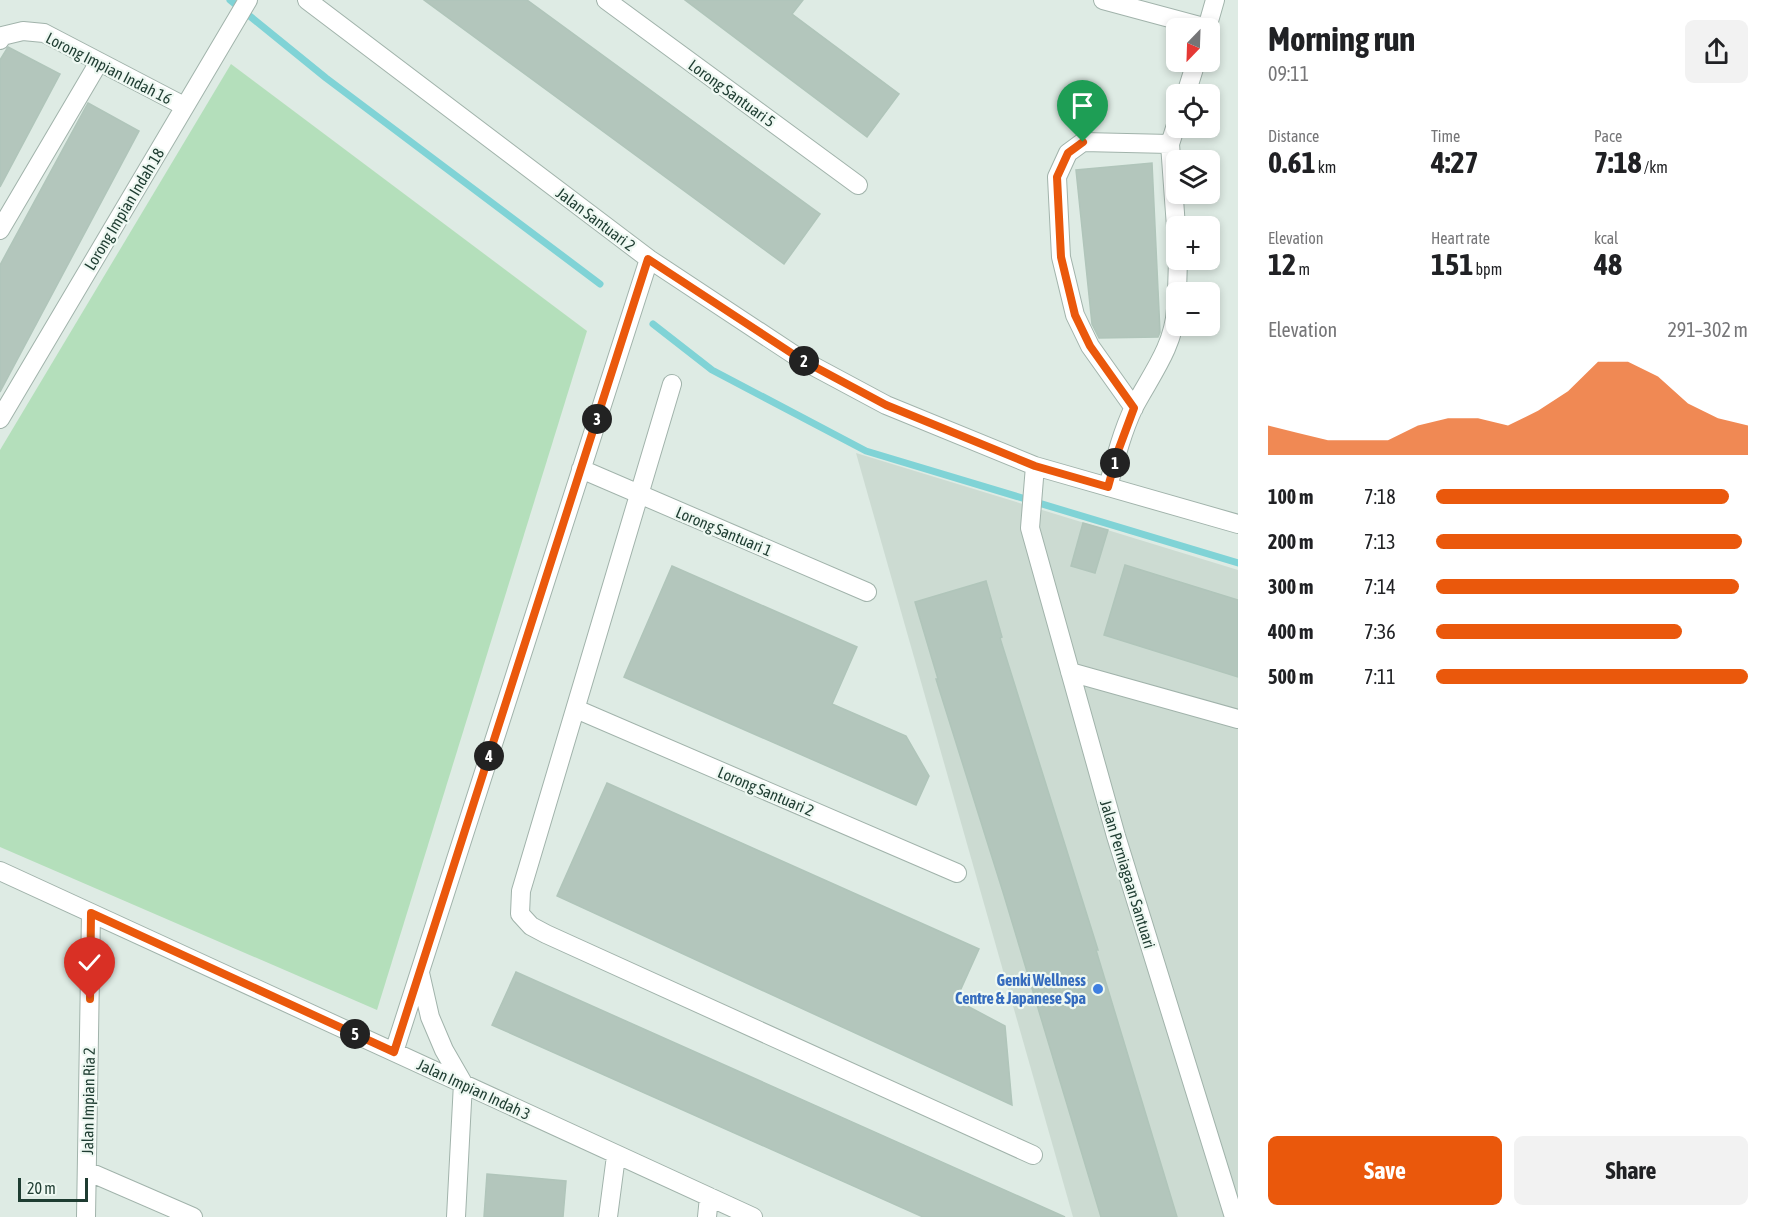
<!DOCTYPE html>
<html lang="en">
<head>
<meta charset="utf-8">
<style>
  body { margin:0; font-family:"Asap Condensed",sans-serif; background:#f2f2f2; color:#202124; height:100vh; display:flex; flex-direction:column; font-size:22px; white-space:nowrap }
  * { box-sizing:border-box; margin:0 }
  p { font-size:20px; color:#757577 }
  .icon { flex:none; width:33px; height:33px; fill:none; stroke:currentColor; stroke-width:2; stroke-linecap:round; stroke-linejoin:round }
  .map { position:relative; flex:1; overflow:hidden }
  .panel { display:flex; flex-direction:column; background:#fff; width:540px }
  .panel>* { flex:none }
  .needle { width:39px; rotate:203deg }
  .controls { position:absolute; left:1166px; top:18px; display:grid; gap:12px }
  .controls a { display:grid; place-items:center; width:54px; height:54px; border-radius:9px; background:#fff; box-shadow:0 3px 9px #0003; font-size:30px }
  .scale { position:absolute; left:18px; bottom:15px; width:70px; box-sizing:border-box; padding-left:6px; border:3px solid #1e3c31; border-top:0; font-size:16px; line-height:21px; white-space:nowrap; color:#1e3c31; -webkit-text-stroke:4px #eef8f2; paint-order:stroke }
  .pin { position:absolute; display:grid; place-items:center; width:51px; height:51px; color:#fff; margin:-62px -26px; border-radius:50% 50% 50% 0; rotate:-45deg; box-shadow:0 0 6px #0007 }
  .pin .icon { rotate:45deg }
  .km { position:absolute; width:30px; height:30px; margin:-15px; border-radius:50%; background:#222; color:#fff; font-size:16px; line-height:30px; text-align:center }
  .round { display:grid; place-items:center; flex:none; width:63px; height:63px; border-radius:9px; background:#f2f2f2 }
  .summary { display:flex; align-items:center; justify-content:space-between; height:102px; padding:0 30px }
  h1 { font-size:33px; font-weight:700; line-height:45px }
  .figures { display:grid; grid-template-columns:repeat(3,1fr); gap:9px; height:102px; padding:6px 30px }
  .figures div { display:grid; align-content:center }
  .figures b { font-size:30px; font-weight:700 }
  .figures small { font-size:16px; font-weight:400 }
  .figures p { font-size:16px }
  .chart { height:168px; padding:12px 30px }
  .chart p { display:flex; justify-content:space-between }
  .chart svg { width:100%; height:108px; margin-top:6px; fill:#ea580c; opacity:.7 }
  .button { display:flex; gap:12px; margin-top:auto; padding:12px 30px }
  .button a { flex:1; height:69px; border-radius:9px; background:#ea580c; color:#fff; font-size:24px; font-weight:700; line-height:69px; text-align:center }
  .button a+a { background:#f2f2f2; color:#202124 }
  ul { padding:0 30px; list-style:none; font-size:20px }
  li { display:grid; grid-template-columns:96px 72px 1fr; align-items:center; height:45px }
  li i { height:15px; border-radius:8px; background:#ea580c }
  main { display:flex; flex:1; min-height:0 }
  .map>svg:first-child { display:block }
  .built { fill:#ccdbd2 }
  .green { fill:#b4dfbb }
  .lines { fill:none; stroke-linecap:round; stroke-linejoin:round }
  .stream { stroke:#80d3d6; stroke-width:7 }
  .building { fill:#b3c6bc; stroke:#b0c5ba; stroke-width:1.5 }
  .minor-casing { stroke:#a1b3ab; stroke-width:20 }
  .minor { stroke:#fff; stroke-width:18 }
  .route-casing { stroke:#fff; stroke-width:12 }
  .route { stroke:#ea580c; stroke-width:8 }
  .shop-dot { fill:#3f7fe0; stroke:#eef8f2; stroke-width:2 }
  .labels { text-anchor:middle; dominant-baseline:central; stroke-width:4.5; stroke-linejoin:round; paint-order:stroke }
  .street-label { font-size:16px; fill:#1e3c31; stroke:#eef8f2 }
  .shop-label { font-size:16px; font-weight:bold; fill:#366cbe; stroke:#eef8f2; text-anchor:end }
</style>
</head>
<body>
<main>
<div class="map">
<svg width="1238" height="1217" viewBox="0 0 1238 1217">
  <rect width="100%" height="100%" fill="#deebe4"/>
  <!-- built -->
  <path class="built" d="M 856,453 L 1238,570 L 1238,1217 L 1073,1217 Z"/>
  <!-- green -->
  <path class="green" d="M 231,64 L 587,331 L 377,1010 L 0,847 L 0,450 Z"/>
  <g class="lines">
    <!-- stream -->
    <path class="stream" d="M 230,0 L 326,78 L 600,284
      M 653,324 L 712,370 L 866,451 L 1238,563"/>
  </g>
  <!-- building -->
  <path class="building" d="M 424,0 L 527,0 L 820,214 L 784,264 Z
    M 685,0 L 803,0 L 792,14 L 899,94 L 867,137 Z
    M 8,47 L 60,74 L 0,187 L 0,60 Z
    M 88,103 L 139,131 L 0,392 L 0,265 Z
    M 1152,163 L 1160,332 L 1158,337 L 1099,338 L 1092,324 L 1076,170 Z
    M 1083,523 L 1108,530 L 1095,573 L 1071,566 Z
    M 1125,565 L 1238,600 L 1238,677 L 1104,635 Z
    M 672,566 L 857,647 L 832,704 L 906,736 L 929,776 L 916,805 L 624,677 Z
    M 986,581 L 1002,637 L 1000,638 L 1098,950 L 1096,950 L 1177,1217 L 1101,1217 L 1003,892 L 936,679 L 938,679 L 915,602 Z
    M 607,783 L 979,949 L 956,1000 L 1005,1026 L 1012,1105 L 557,896 Z
    M 516,972 L 1065,1217 L 923,1217 L 492,1025 Z
    M 487,1174 L 566,1181 L 563,1217 L 484,1217 Z"/>
  <g class="lines">
    <!-- minor casing -->
    <g class="minor-casing">
      <path id="minor" d="M 307,0 L 649,259 L 802,360 L 886,405 L 1035,466 L 1238,524
        M 606,0 L 858,185
        M 1103,0 L 1207,28
        M 1207,28 L 1215,0
        M 0,40 L 2,36 L 23,31 L 44,33 L 184,106
        M 1186,94 L 1196,62
        M 1176,125 L 1170,144 L 1176,227
        M 0,230 L 99,62
        M 1177,292 L 1178,260
        M 672,384 L 521,891 L 520,914 L 531,926 L 546,934 L 1033,1155
        M 1134,408 L 1090,346 L 1075,315 L 1061,257 L 1057,177 L 1068,153 L 1083,142 L 1170,144
        M 0,419 L 248,0
        M 1035,466 L 1030,528 L 1116,836 L 1234,1217
        M 581,469 L 867,592
        M 1108,487 C 1115,460 1122,432 1134,407 C 1151,375 1174,346 1176,309
        M 1070,672 L 1238,719
        M 576,709 L 957,873
        M 0,871 L 753,1217
        M 420,973 L 430,1017 L 444,1050 L 463,1083 L 456,1217
        M 394,1052 L 649,259
        M 87,1171 L 193,1217
        M 86,1217 L 91,913
        M 608,1217 L 616,1156
        M 707,1217 L 709,1197"/>
    </g>
    <!-- minor -->
    <use href="#minor" class="minor"/>
  </g>
  <g class="lines">
    <!-- route casing -->
    <g class="route-casing">
      <path id="route" d="M 90,999 L 91,913 L 394,1052 L 648,259 L 802,360 L 886,405 L 1035,466 L 1108,487 L 1118,451 L 1134,408 L 1090,346 L 1075,315 L 1061,257 L 1057,177 L 1068,153 L 1083,142"/>
    </g>
    <!-- route -->
    <use href="#route" class="route"/>
  </g>
  <!-- markers -->
  <circle class="shop-dot" cx="1098" cy="989" r="6"/>
  <g class="labels">
    <!-- street labels -->
    <g class="street-label">
      <text transform="translate(109 68) rotate(27)">Lorong Impian Indah 16</text>
      <text transform="translate(732 93) rotate(36)">Lorong Santuari 5</text>
      <text transform="translate(124 209) rotate(-59)">Lorong Impian Indah 18</text>
      <text transform="translate(596 219) rotate(37)">Jalan Santuari 2</text>
      <text transform="translate(724 531) rotate(23)">Lorong Santuari 1</text>
      <text transform="translate(766 791) rotate(23)">Lorong Santuari 2</text>
      <text transform="translate(1128 874) rotate(73)">Jalan Perniagaan Santuari</text>
      <text transform="translate(474 1089) rotate(25)">Jalan Impian Indah 3</text>
      <text transform="translate(88 1101) rotate(-89)">Jalan Impian Ria 2</text>
    </g>
    <!-- shop labels -->
    <g class="shop-label">
      <text x="1086" y="980">Genki Wellness<tspan x="1086" dy="18">Centre &amp; Japanese Spa</tspan></text>
    </g>
  </g>
</svg>
<div class="controls">
<a><svg class="needle" viewBox="-14 -14 28 28"><path d="M0-13l5 13h-10z" fill="#e53935"/><path d="M0 13l5-13h-10z" fill="#757577"/></svg></a>
<a><svg class="icon" aria-label="locate" viewBox="0 0 24 24"><circle cx="12" cy="12" r="6"/><path d="M12 2v4M12 18v4M2 12h4M18 12h4"/></svg></a>
<a><svg class="icon" aria-label="layers" viewBox="0 0 24 24"><path d="M12 4l9 5-9 5-9-5zM3 14l9 5 9-5"/></svg></a>
<a>+</a>
<a>−</a>
</div>
<div class="scale">20 m</div>
<div class="pin" style="left:1083px;top:142px;background:#1e9e55"><svg class="icon" aria-label="arrive" viewBox="0 0 24 24"><path d="M6 21V4h12l-3 4 3 4H6"/></svg></div>
<div class="pin" style="left:90px;top:999px;background:#d93025"><svg class="icon" aria-label="check" viewBox="0 0 24 24"><path d="M5 12l5 5 9-10"/></svg></div>
<b class="km" style="left:1115px;top:463px">1</b>
<b class="km" style="left:804px;top:361px">2</b>
<b class="km" style="left:597px;top:419px">3</b>
<b class="km" style="left:489px;top:756px">4</b>
<b class="km" style="left:355px;top:1034px">5</b>
</div>
<section class="panel">
<div class="summary"><div><h1>Morning run</h1><p>09:11</p></div><a class="round"><svg class="icon" aria-label="share" viewBox="0 0 24 24"><path d="M12 15V3M7 8l5-5 5 5M5 13v7h14v-7"/></svg></a></div>
<div class="figures">
<div><p>Distance</p><b>0.61<small> km</small></b></div>
<div><p>Time</p><b>4:27</b></div>
<div><p>Pace</p><b>7:18<small> /km</small></b></div>
</div>
<div class="figures">
<div><p>Elevation</p><b>12<small> m</small></b></div>
<div><p>Heart rate</p><b>151<small> bpm</small></b></div>
<div><p>kcal</p><b>48</b></div>
</div>
<div class="chart"><p><span>Elevation</span>291–302 m</p>
<svg viewBox="0 0 160 44" preserveAspectRatio="none"><path d="M0 44V32L10 35L20 38L30 38L40 38L50 32L60 29L70 29L80 32L90 26L100 18L110 6L120 6L130 12L140 23L150 29L160 32V44z"/></svg>
</div>
<ul>
<li><b>100 m</b>7:18<i style="width:94%"></i></li>
<li><b>200 m</b>7:13<i style="width:98%"></i></li>
<li><b>300 m</b>7:14<i style="width:97%"></i></li>
<li><b>400 m</b>7:36<i style="width:79%"></i></li>
<li><b>500 m</b>7:11<i style="width:100%"></i></li>
</ul>
<div class="button"><a>Save</a><a>Share</a></div>
</section>
</main>
</body>
</html>
